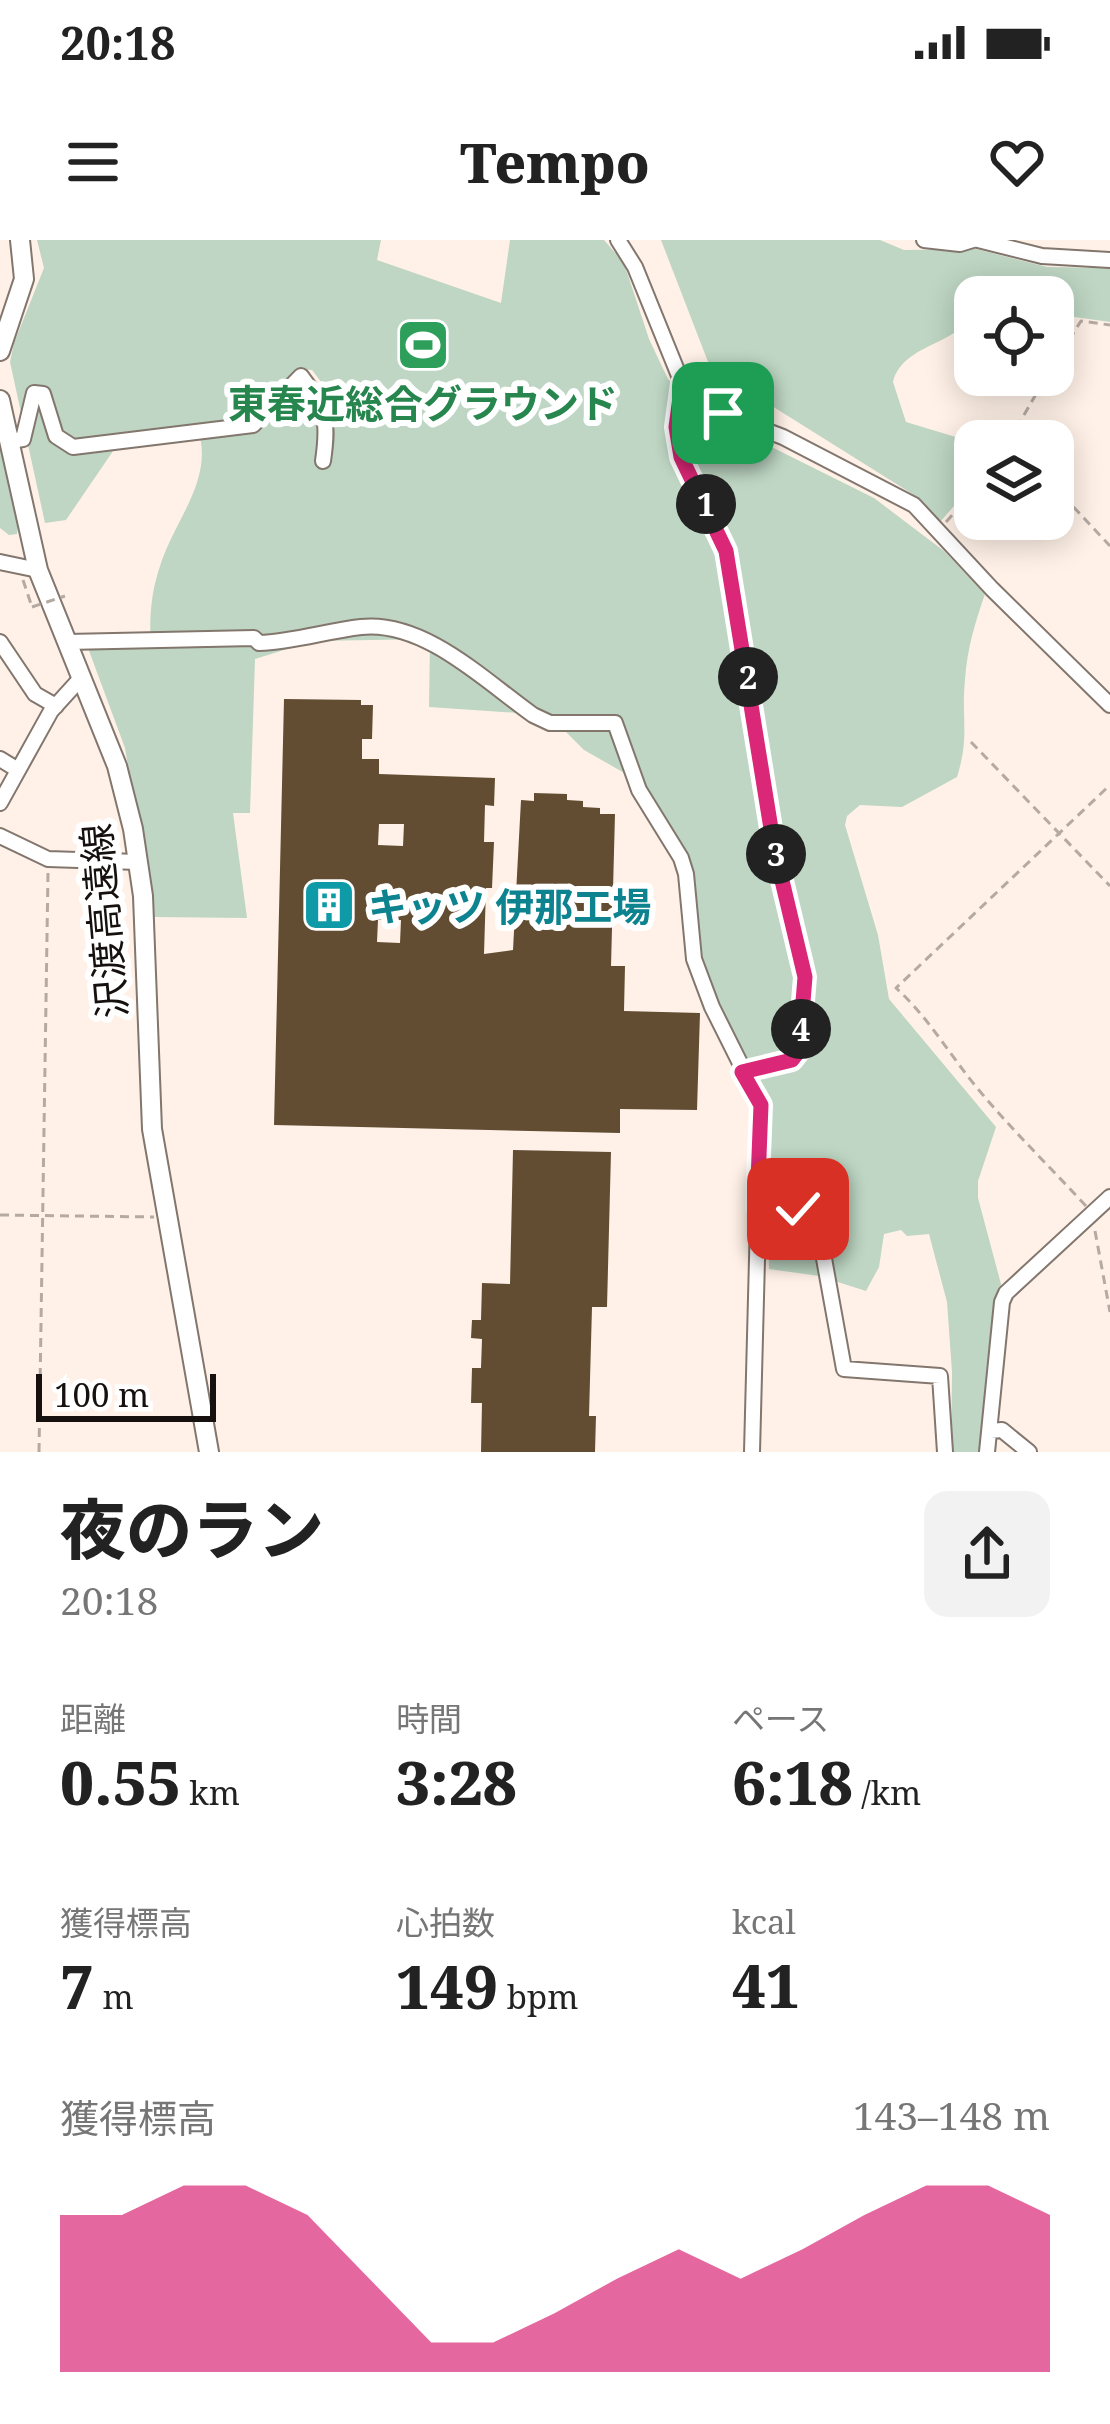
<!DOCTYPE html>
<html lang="ja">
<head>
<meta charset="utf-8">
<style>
  body { margin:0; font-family:"Noto Serif","Noto Sans JP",serif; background:#f2f2f2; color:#222; height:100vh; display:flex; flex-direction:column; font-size:45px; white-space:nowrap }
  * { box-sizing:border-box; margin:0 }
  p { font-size:39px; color:#767676 }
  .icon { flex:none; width:66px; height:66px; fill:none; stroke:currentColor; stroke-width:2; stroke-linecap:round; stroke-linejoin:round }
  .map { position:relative; height:1212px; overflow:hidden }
  .details { display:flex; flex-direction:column; background:#fff; flex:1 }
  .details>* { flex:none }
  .tools { position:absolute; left:954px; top:36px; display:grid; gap:24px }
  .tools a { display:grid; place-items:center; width:120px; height:120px; border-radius:24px; background:#fff; box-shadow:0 6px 30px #0003; font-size:60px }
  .scale { position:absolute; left:36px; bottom:30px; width:180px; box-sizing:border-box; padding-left:12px; border:6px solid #16110e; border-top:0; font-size:33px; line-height:42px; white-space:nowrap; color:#16110e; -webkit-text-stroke:9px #fff; paint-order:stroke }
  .pin { position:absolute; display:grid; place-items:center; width:102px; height:102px; color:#fff; margin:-51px; border-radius:24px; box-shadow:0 6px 18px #0006 }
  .km { position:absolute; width:60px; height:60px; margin:-30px; border-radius:50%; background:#222; color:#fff; font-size:33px; line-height:60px; text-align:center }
  .round { display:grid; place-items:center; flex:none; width:126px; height:126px; border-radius:24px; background:#f2f2f2 }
  .headline { display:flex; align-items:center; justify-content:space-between; height:204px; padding:0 60px }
  h1 { font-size:66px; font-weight:800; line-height:90px }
  .metrics { display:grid; grid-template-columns:repeat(3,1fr); gap:18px; height:204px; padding:12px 60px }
  .metrics div { display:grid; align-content:center }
  .metrics b { font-size:60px; font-weight:800 }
  .metrics small { font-size:33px; font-weight:400 }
  .metrics p { font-size:33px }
  .chart { height:336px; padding:24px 60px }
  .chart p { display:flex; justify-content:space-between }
  .chart svg { width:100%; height:216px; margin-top:12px; fill:#db2777; opacity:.7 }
  .status { display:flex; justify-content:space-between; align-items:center; height:84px; padding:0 60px; background:#fff; direction:ltr }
  .status svg { height:33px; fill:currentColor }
  header { display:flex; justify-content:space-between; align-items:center; height:156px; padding:0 60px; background:#fff; font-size:54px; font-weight:800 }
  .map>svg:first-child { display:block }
  .green { fill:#bed6c3; fill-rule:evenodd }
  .building { fill:#624d33; fill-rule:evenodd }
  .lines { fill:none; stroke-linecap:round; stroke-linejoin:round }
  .minor-casing { stroke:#82766d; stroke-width:18 }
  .major-casing { stroke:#82766d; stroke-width:22 }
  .path { stroke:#b5aaa2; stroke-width:3; stroke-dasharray:9 6; stroke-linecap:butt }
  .minor { stroke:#fff; stroke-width:14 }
  .major { stroke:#fff; stroke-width:18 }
  .path-bridge { stroke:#b5aaa2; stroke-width:3; stroke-dasharray:9 6; stroke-linecap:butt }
  .route-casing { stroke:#fff; stroke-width:24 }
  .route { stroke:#db2777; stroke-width:15 }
  .labels { text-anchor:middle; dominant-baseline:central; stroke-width:12; stroke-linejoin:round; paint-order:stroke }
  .leisure-label { font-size:39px; font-weight:bold; fill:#27864d; stroke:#fff }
  .culture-label { font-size:39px; font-weight:bold; fill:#0d838f; stroke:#fff; text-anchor:start }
  .street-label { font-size:39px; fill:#16110e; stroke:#fff }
</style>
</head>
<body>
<div class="status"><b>20:18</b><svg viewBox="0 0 49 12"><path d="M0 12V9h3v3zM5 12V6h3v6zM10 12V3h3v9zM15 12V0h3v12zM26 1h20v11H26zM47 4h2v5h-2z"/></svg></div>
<header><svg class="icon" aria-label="menu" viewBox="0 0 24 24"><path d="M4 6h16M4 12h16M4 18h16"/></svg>Tempo<svg class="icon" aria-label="heart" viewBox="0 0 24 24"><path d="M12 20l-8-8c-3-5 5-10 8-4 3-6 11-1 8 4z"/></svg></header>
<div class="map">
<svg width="1110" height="1212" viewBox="0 0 1110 1212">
  <rect width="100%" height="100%" fill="#fff1e7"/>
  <!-- green -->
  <path class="green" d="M 37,0 L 381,0 L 377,20 L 501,63 L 510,0 L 604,0 L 624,23 L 649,99 L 668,139 L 701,172 L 874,258 L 944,311 L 985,354 C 975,383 967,409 965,440 C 961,480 970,495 957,537 L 902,567 L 860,565 L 847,576 L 845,585 L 878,695 L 889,759 L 996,887 L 978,941 L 978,958 L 1001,1044 L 1005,1106 L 996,1212 L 951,1212 L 952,1132 L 947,1062 L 929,994 L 907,996 L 901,990 L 884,994 L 879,1027 L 866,1051 L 819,1036 L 769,1029 L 766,863 L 718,770 L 700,722 L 693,670 L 642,543 L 584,510 L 549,475 L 429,467 L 430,399 L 313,401 L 255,419 L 250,573 L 233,573 L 247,678 L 154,677 L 125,508 L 88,408 L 151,407 C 149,376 151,352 161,323 C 176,278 214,239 198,189 L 126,192 L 66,280 L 45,283 L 10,122 L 14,103 L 44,28 ZM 299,129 L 312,130 L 335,160 L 341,181 L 320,194 L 306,161 L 289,140 Z
    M 661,0 L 880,0 L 904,10 L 976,9 L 1047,27 L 1110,28 L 1110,82 L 1053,74 L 1053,57 L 975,57 C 975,107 904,98 893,142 L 906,182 L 959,198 L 975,208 L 975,242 L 940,282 L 914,255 L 710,127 Z
    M 0,193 L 19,280 L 17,294 L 9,295 L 0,288 Z"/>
  <!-- building -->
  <path class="building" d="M 284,459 L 361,460 L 361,465 L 373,465 L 372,499 L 362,499 L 362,519 L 379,519 L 379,534 L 495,538 L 494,566 L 485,565 L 484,602 L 494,602 L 492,648 L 486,648 L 484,714 L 513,710 L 521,560 L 534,561 L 534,553 L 567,554 L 567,560 L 583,561 L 583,567 L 600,568 L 600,574 L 615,574 L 611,726 L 625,726 L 624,771 L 700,773 L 697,870 L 620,869 L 620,893 L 274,885 ZM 379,584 L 404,584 L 403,606 L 378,605 ZM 378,680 L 401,680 L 400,703 L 377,702 Z
    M 513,910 L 611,912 L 607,1067 L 592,1067 L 589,1176 L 596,1176 L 595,1212 L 481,1212 L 482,1163 L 471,1163 L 472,1128 L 481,1128 L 482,1099 L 471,1098 L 472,1080 L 481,1080 L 482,1043 L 510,1044 Z"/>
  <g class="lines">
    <!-- minor casing -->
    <g class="minor-casing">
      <path id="minor" d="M 618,0 L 635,27 L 682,143 L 723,174 L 783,197 L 914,265 L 992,349 L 1110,465
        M 924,0 L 960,4 L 973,0
        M 978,0 L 1042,16 L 1110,20
        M 682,143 L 676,187 L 681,217 L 726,312 L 774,607 L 805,737 L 799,811 L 792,820 L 742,832
        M 10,201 L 23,199 L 34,153 L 43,154 L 56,196 L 73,207 L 253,185 L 301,136 C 326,169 329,180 323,221
        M 0,322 L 38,330
        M 0,402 L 35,454 L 56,466
        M 67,402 L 254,398 L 259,403 C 294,402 326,391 361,387 C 424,380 485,441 533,475 L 550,483 L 615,483 L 639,550 L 681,618 L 686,634 L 694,719 L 712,767 L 761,865 L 752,1212
        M 0,519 L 18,530
        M 0,563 L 51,471 L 81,438
        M 0,596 L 48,619 L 138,622
        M 757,967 L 798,969 L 814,984 L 821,1002 L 844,1129 L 940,1136 L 945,1212
        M 990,1191 L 1002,1190 L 1029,1212
        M 987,1212 L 1002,1062 L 1006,1053 L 1110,957"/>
    </g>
    <!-- major casing -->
    <g class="major-casing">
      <path id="major" d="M 0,111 L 24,39 L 20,0
        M 0,160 L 38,330 L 117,526 L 133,589 L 143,656 L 152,889 L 209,1212"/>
    </g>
    <!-- path -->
    <path class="path" d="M 1053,125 L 1081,81 L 1110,85
      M 1009,201 L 1047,135
      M 1053,245 L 1110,306
      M 946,282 L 975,250
      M 23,340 L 32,367
      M 971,502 L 1110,646
      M 1086,966 C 1050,927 1012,890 978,849 C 949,814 929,778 896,748 L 1110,545
      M 0,975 L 154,977
      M 1095,991 L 1110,1072
      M 39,1212 L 48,632"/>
    <!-- minor -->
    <use href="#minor" class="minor"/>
    <!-- major -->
    <use href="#major" class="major"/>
    <!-- path-bridge -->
    <path class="path-bridge" d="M 32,367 L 65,356"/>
  </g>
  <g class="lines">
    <!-- route casing -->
    <g class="route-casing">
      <path id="route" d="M 723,173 L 682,143 L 676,187 L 681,217 L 726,311 L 774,607 L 805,737 L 799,811 L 792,820 L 742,832 L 761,865 L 757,967 L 798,969"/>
    </g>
    <!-- route -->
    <use href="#route" class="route"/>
  </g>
  <!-- icons -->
  <defs>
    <g id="stadium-square" transform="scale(2.7)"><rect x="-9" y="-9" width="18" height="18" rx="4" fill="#2e9e5b" stroke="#fff"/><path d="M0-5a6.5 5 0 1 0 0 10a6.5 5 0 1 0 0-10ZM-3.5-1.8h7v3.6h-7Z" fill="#fff"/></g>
    <g id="building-square" transform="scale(2.7)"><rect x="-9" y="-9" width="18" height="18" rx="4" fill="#0f9aa8" stroke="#fff"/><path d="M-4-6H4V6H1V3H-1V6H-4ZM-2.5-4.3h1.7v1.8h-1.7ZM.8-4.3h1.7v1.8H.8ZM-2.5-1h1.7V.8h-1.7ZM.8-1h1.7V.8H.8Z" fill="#fff"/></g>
  </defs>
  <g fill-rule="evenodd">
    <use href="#stadium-square" x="423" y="105"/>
    <use href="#building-square" x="329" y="665"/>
  </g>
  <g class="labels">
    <!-- leisure labels -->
    <g class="leisure-label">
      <text x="423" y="162">東春近総合グラウンド</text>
    </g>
    <!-- culture labels -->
    <g class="culture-label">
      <text x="368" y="665">キッツ 伊那工場</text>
    </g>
    <!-- street labels -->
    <g class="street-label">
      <text transform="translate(103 681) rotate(-95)">沢渡高遠線</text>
    </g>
  </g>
</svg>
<div class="tools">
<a><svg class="icon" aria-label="locate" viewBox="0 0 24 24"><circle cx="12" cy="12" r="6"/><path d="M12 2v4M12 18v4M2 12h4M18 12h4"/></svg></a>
<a><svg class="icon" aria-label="layers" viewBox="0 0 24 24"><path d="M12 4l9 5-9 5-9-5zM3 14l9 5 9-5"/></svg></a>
</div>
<div class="scale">100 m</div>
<div class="pin" style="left:723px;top:173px;background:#1e9e55"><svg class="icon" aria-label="arrive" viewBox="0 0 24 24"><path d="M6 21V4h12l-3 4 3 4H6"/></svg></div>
<div class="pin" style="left:798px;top:969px;background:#d93025"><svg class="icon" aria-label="check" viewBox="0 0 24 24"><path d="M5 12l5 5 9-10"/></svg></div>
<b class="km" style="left:706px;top:264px">1</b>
<b class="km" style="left:748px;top:437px">2</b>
<b class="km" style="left:776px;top:614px">3</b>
<b class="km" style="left:801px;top:789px">4</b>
</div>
<section class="details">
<div class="headline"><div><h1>夜のラン</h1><p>20:18</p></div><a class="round"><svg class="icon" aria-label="share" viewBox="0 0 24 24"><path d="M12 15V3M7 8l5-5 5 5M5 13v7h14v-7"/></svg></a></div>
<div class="metrics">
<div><p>距離</p><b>0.55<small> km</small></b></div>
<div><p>時間</p><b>3:28</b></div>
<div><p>ペース</p><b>6:18<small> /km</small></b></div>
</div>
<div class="metrics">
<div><p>獲得標高</p><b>7<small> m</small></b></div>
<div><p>心拍数</p><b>149<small> bpm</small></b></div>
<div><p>kcal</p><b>41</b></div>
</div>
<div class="chart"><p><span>獲得標高</span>143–148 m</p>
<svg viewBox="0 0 160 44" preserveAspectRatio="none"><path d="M0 44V12L10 12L20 6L30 6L40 12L50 25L60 38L70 38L80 32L90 25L100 19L110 25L120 19L130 12L140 6L150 6L160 12V44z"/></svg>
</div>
</section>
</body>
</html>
